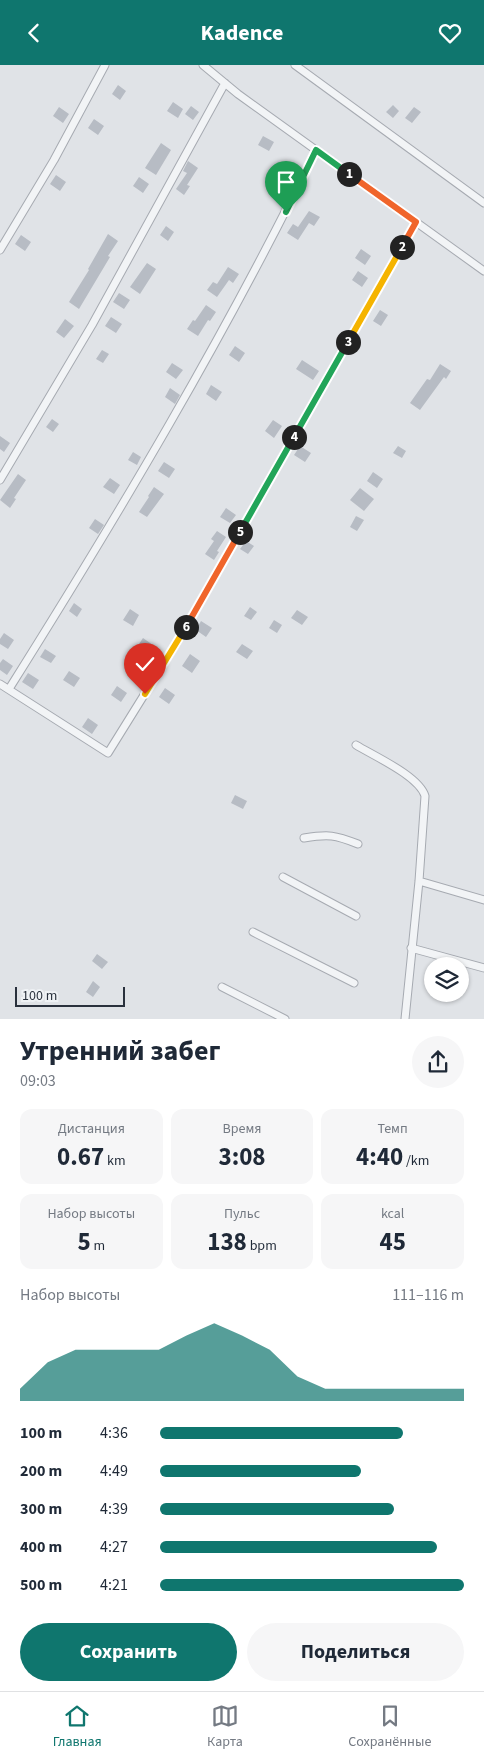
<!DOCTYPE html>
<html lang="ru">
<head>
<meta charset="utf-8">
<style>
  body { margin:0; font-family:"Source Sans 3",sans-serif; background:#f6f6f7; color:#1f2937; height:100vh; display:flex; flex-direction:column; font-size:19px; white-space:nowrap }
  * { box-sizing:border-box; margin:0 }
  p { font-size:16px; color:#747a83 }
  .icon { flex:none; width:28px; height:28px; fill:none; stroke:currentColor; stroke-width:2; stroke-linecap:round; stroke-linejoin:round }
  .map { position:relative; height:954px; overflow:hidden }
  .sheet { display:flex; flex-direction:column; background:#fff; flex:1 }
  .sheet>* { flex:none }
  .controls { position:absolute; left:424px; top:892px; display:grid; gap:10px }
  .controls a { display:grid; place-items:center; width:45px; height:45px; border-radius:50%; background:#fff; box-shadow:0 1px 4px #0004; font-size:25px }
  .scale { position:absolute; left:15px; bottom:12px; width:110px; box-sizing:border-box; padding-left:5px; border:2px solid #2a313d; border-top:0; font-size:14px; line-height:18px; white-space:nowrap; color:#2a313d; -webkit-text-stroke:4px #eff2f5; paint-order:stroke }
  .pin { position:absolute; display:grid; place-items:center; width:42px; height:42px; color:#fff; margin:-51px -21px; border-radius:50% 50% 50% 0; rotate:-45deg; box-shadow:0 0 5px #0007 }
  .pin .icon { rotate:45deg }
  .km { position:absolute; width:25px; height:25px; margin:-12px; border-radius:50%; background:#222; color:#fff; font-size:14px; line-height:25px; text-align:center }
  .round { display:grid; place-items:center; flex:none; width:52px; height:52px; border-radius:26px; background:#f6f6f7 }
  .headline { display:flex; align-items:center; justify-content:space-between; height:85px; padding:0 20px }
  h1 { font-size:28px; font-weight:700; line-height:38px }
  .figures { display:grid; grid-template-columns:repeat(3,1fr); gap:8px; height:85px; padding:5px 20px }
  .figures div { display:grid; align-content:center; border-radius:12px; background:#f6f6f7; text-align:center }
  .figures b { font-size:25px; font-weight:700 }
  .figures small { font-size:14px; font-weight:400 }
  .figures p { font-size:14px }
  .chart { height:140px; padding:10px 20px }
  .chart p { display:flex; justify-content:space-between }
  .chart svg { width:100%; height:90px; margin-top:5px; fill:#0f766e; opacity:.7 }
  .primary-button { display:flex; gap:10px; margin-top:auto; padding:10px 20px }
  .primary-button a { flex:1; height:58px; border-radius:30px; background:#0f766e; color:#fff; font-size:20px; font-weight:700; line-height:58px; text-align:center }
  .primary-button a+a { background:#f6f6f7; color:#1f2937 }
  ul { padding:0 20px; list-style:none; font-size:16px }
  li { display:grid; grid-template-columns:80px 60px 1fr; align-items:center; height:38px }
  li i { height:12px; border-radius:6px; background:#0f766e }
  header { display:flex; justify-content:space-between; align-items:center; height:65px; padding:0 20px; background:#0f766e; color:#fff; font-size:22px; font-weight:700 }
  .menu { display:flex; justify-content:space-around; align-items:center; height:70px; border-top:1px solid #e0e1e3; background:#fff; font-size:14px; color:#747a83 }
  .menu a { display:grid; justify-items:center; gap:2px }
  .menu .active { color:#0f766e }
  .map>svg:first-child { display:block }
  .building { fill:#b7bcc4 }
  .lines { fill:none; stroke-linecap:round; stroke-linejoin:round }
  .street-casing { stroke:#a6aab1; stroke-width:9 }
  .street { stroke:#f2f4f6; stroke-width:7 }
  .split-1-casing { stroke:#fff; stroke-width:10 }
  .split-2-casing { stroke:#fff; stroke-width:10 }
  .split-3-casing { stroke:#fff; stroke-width:10 }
  .split-4-casing { stroke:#fff; stroke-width:10 }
  .split-5-casing { stroke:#fff; stroke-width:10 }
  .split-6-casing { stroke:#fff; stroke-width:10 }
  .split-7-casing { stroke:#fff; stroke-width:10 }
  .split-1 { stroke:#22a559; stroke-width:6 }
  .split-2 { stroke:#f0652b; stroke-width:6 }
  .split-3 { stroke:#f5b400; stroke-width:6 }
  .split-4 { stroke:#22a559; stroke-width:6 }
  .split-5 { stroke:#22a559; stroke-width:6 }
  .split-6 { stroke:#f0652b; stroke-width:6 }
  .split-7 { stroke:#f5b400; stroke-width:6 }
</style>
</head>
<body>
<header><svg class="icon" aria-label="back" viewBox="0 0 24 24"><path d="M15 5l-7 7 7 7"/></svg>Kadence<svg class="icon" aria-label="heart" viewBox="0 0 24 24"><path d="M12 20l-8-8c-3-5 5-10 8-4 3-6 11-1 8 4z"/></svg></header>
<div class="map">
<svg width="484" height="954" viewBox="0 0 484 954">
  <rect width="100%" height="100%" fill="#e0e3e7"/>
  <!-- building -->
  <path class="building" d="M 118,20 L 126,26 L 120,35 L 112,29 Z
    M 173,37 L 183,44 L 178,53 L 167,46 Z
    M 393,40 L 399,46 L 393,53 L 386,47 Z
    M 191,41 L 199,47 L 193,55 L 185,49 Z
    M 59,42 L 69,49 L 63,58 L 53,51 Z
    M 414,42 L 421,47 L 412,58 L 405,53 Z
    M 94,54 L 104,61 L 98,70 L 88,63 Z
    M 263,71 L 274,77 L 269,86 L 258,80 Z
    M 161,78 L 171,85 L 156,110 L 145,103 Z
    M 188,96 L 198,103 L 187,120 L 190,121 L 184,130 L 176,124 L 187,108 L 183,106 Z
    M 56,110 L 66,117 L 60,126 L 50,119 Z
    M 139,112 L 149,119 L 143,128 L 133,121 Z
    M 309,146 L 320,152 L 314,161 L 309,158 L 298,175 L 287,168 L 293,159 L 298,162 Z
    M 166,161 L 174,167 L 168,176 L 160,170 Z
    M 108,169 L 118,176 L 108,191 L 110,192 L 79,244 L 69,237 L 89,205 L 88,204 Z
    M 21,170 L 31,177 L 25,186 L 15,179 Z
    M 361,184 L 371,191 L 365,200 L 355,193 Z
    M 147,198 L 156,204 L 140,229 L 130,222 Z
    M 228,202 L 239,209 L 233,218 L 229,215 L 217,232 L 207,225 L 213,217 L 217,219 Z
    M 358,206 L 368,213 L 362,222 L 352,215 Z
    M 119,228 L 130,235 L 124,244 L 113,237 Z
    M 206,240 L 216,247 L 210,256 L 208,255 L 198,271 L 187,264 L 193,255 L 195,256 Z
    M 380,245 L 388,250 L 381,261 L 373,256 Z
    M 111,252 L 122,259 L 116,268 L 105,261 Z
    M 65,254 L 74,261 L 64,273 L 56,267 Z
    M 235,281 L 245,288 L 239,297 L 229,290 Z
    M 102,285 L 109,289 L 103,298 L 96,294 Z
    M 302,295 L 319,306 L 313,315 L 296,304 Z
    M 172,298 L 183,305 L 176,314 L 166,307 Z
    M 440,299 L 451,306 L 446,314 L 444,312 L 420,345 L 410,338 L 427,314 L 430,315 Z
    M 211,320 L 222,327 L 216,336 L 206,329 Z
    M 170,323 L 180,330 L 175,339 L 165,332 Z
    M 52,354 L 59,359 L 53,367 L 46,362 Z
    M 273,355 L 282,361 L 274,373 L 265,366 Z
    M 0,371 L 10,378 L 4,387 L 0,384 Z
    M 300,381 L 311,388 L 305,397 L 294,390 Z
    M 398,381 L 406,386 L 402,393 L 393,388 Z
    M 133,387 L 141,392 L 137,400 L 128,395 Z
    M 164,397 L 175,404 L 169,413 L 158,406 Z
    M 373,407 L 383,414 L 377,423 L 367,416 Z
    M 18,409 L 26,415 L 14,433 L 16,434 L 10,443 L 0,435 Z
    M 110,413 L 120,420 L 114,429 L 103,422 Z
    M 154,422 L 164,429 L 147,452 L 139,447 L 149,432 L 148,431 Z
    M 360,423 L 374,434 L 364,446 L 350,435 Z
    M 226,443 L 236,450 L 230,458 L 220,452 Z
    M 356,451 L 364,455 L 357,466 L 350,462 Z
    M 95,454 L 104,460 L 98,469 L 89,463 Z
    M 217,466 L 226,472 L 217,486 L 219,487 L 214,495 L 205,489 L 214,476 L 211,474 Z
    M 246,476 L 254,481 L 248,489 L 240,484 Z
    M 74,538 L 82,544 L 77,552 L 69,546 Z
    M 250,542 L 257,547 L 251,555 L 244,551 Z
    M 130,544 L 139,550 L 133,561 L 123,555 Z
    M 297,545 L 308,552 L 302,560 L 291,553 Z
    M 274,555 L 282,560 L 277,568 L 269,563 Z
    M 201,556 L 212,563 L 206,572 L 196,565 Z
    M 4,568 L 14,575 L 8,584 L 0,579 L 0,574 Z
    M 143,573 L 153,580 L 147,589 L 137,582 Z
    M 242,579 L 253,586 L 247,594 L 236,587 Z
    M 45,584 L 56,591 L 51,598 L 40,592 Z
    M 190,589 L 200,596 L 192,608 L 182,601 Z
    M 3,594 L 13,601 L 7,610 L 0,605 L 0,598 Z
    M 69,606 L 80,613 L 74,622 L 63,615 Z
    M 28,608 L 39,615 L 33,624 L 22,617 Z
    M 117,621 L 127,628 L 121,637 L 111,630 Z
    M 165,623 L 175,630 L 169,639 L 159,632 Z
    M 88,653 L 98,660 L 92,669 L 82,662 Z
    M 235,730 L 247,736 L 243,744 L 231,738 Z
    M 97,889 L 108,897 L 102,904 L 92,896 Z
    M 93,916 L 100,922 L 93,932 L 86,927 Z"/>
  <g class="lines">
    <!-- street casing -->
    <g class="street-casing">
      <path id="street" d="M 203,0 L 238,29 L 484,206
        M 295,0 L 484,138
        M 0,185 L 54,95 L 105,0
        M 0,415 L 92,260 L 225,18
        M 0,619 L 108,688 L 182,569 L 416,157
        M 9,624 C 119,449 225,271 316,85
        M 356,680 C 374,691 419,711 425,731 L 419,816 L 405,954
        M 304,773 C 329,769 335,770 358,779
        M 283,812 L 356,851
        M 419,816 L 484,835
        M 253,867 L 354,918
        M 411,883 L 484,903
        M 222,922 L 285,954"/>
    </g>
    <!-- street -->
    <use href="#street" class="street"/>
  </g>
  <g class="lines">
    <!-- split-1 casing -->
    <g class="split-1-casing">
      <path id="split-1" d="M 286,147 L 316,85 L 349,109"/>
    </g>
    <!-- split-2 casing -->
    <g class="split-2-casing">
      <path id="split-2" d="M 349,109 L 416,157 L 402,182"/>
    </g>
    <!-- split-3 casing -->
    <g class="split-3-casing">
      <path id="split-3" d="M 348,277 L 402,182"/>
    </g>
    <!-- split-4 casing -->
    <g class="split-4-casing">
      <path id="split-4" d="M 294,372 L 348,277"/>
    </g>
    <!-- split-5 casing -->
    <g class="split-5-casing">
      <path id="split-5" d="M 240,467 L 294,372"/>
    </g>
    <!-- split-6 casing -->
    <g class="split-6-casing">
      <path id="split-6" d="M 186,562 L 240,467"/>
    </g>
    <!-- split-7 casing -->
    <g class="split-7-casing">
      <path id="split-7" d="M 145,629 L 186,562"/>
    </g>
    <!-- split-1 -->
    <use href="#split-1" class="split-1"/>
    <!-- split-2 -->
    <use href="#split-2" class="split-2"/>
    <!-- split-3 -->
    <use href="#split-3" class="split-3"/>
    <!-- split-4 -->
    <use href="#split-4" class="split-4"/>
    <!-- split-5 -->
    <use href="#split-5" class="split-5"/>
    <!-- split-6 -->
    <use href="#split-6" class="split-6"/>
    <!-- split-7 -->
    <use href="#split-7" class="split-7"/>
  </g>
</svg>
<div class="controls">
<a><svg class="icon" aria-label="layers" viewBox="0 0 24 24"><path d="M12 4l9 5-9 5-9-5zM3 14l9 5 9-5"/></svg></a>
</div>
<div class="scale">100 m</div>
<div class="pin" style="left:286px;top:147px;background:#1e9e55"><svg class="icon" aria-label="arrive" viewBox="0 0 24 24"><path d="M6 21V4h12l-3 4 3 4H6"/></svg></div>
<div class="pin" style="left:145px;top:629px;background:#d93025"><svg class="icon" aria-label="check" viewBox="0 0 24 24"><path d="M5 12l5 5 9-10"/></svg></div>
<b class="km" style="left:349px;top:109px">1</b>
<b class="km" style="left:402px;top:182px">2</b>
<b class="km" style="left:348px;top:277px">3</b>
<b class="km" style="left:294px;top:372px">4</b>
<b class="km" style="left:240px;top:467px">5</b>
<b class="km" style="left:186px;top:562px">6</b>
</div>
<section class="sheet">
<div class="headline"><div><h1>Утренний забег</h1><p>09:03</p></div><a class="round"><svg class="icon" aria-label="share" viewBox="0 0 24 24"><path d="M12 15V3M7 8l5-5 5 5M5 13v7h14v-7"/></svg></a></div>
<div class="figures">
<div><p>Дистанция</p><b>0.67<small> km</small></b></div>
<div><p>Время</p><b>3:08</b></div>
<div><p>Темп</p><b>4:40<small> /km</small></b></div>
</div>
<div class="figures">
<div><p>Набор высоты</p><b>5<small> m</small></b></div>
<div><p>Пульс</p><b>138<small> bpm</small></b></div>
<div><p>kcal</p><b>45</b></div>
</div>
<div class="chart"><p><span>Набор высоты</span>111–116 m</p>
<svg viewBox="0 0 160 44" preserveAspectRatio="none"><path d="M0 44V38L10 25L20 19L30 19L40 19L50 19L60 12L70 6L80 12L90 19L100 32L110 38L120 38L130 38L140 38L150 38L160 38V44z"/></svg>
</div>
<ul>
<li><b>100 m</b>4:36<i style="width:80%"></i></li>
<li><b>200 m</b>4:49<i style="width:66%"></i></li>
<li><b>300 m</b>4:39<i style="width:77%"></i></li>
<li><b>400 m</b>4:27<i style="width:91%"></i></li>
<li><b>500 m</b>4:21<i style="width:100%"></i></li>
</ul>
<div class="primary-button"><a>Сохранить</a><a>Поделиться</a></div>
</section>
<nav class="menu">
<a class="active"><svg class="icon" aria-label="home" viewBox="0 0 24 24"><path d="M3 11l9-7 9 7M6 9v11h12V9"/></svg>Главная</a>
<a><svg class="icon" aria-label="map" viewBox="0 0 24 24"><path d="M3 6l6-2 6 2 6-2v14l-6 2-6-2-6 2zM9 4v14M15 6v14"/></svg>Карта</a>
<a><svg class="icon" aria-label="saved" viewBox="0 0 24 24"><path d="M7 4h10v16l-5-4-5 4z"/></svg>Сохранённые</a>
</nav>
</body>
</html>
